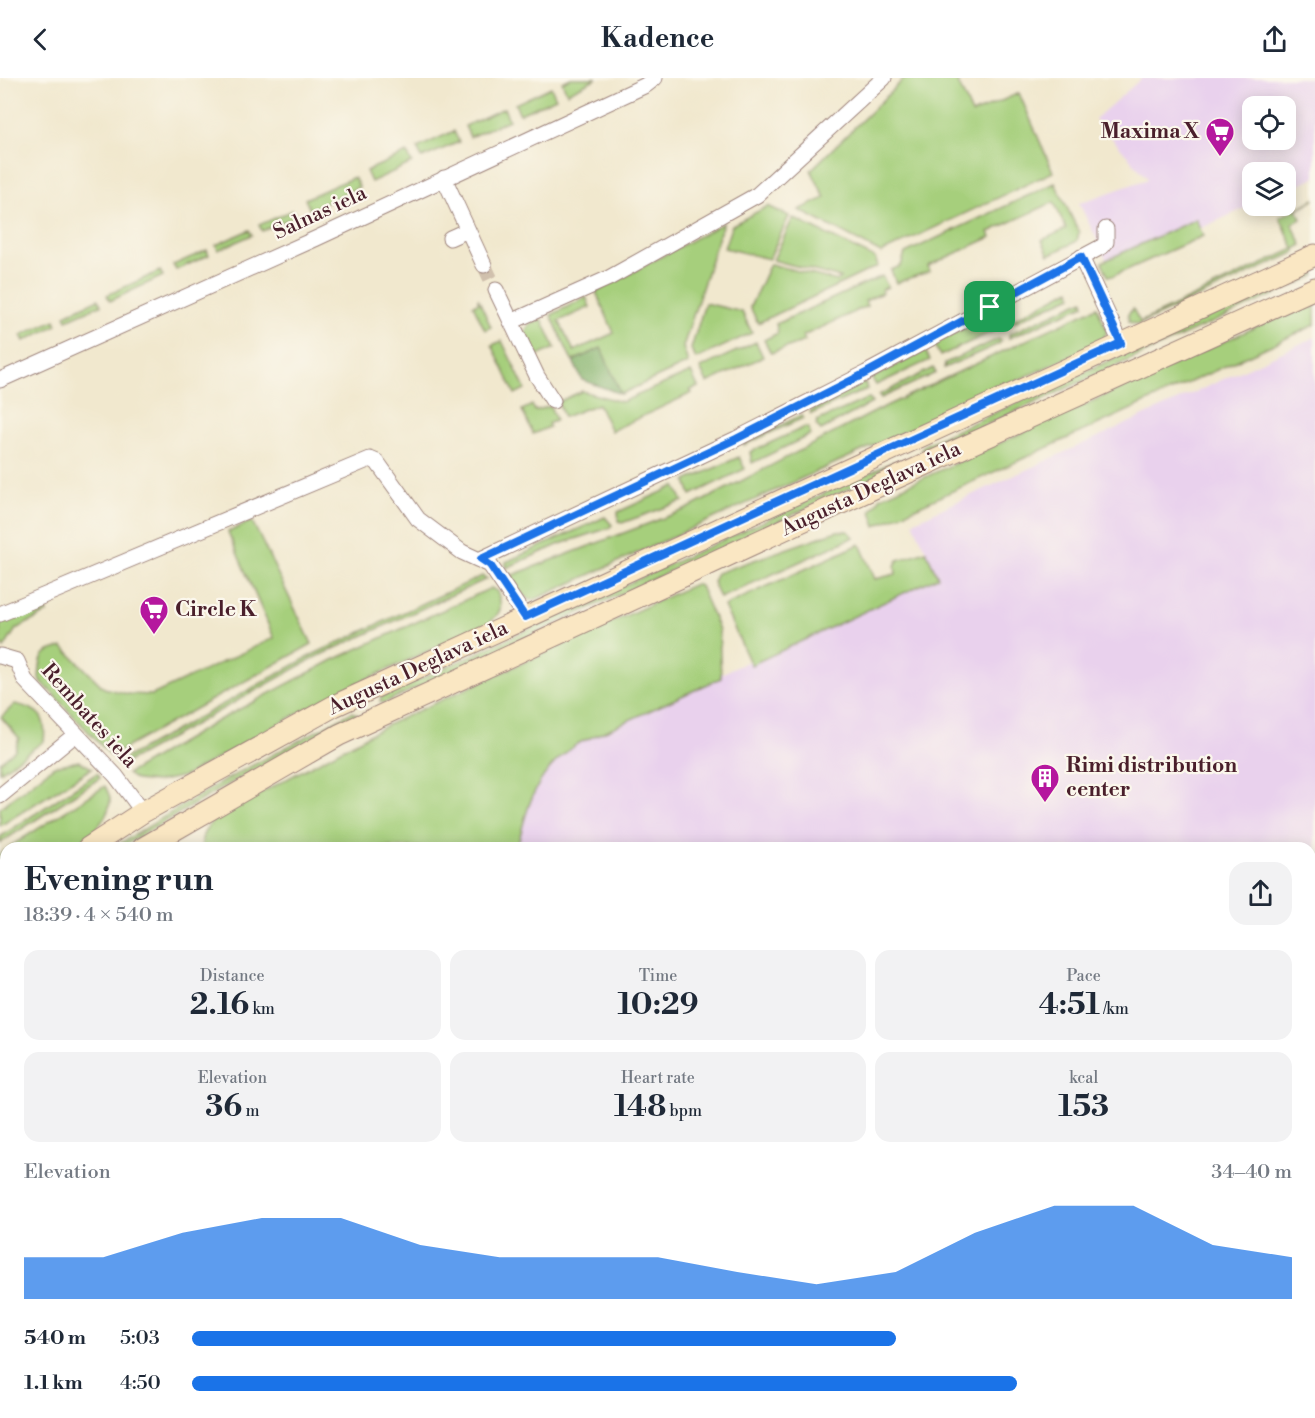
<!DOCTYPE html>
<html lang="en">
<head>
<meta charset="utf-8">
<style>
  body { margin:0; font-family:"Libre Bodoni",serif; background:#f2f2f3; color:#1f2937; height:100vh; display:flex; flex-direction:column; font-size:22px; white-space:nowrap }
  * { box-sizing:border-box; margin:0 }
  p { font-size:20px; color:#747a83 }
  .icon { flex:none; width:33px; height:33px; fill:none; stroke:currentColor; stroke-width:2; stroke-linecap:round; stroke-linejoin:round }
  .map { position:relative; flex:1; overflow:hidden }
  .panel { position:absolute; left:0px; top:764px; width:1316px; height:578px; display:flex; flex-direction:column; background:#fff; border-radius:18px 18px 0 0; box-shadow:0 3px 15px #0003 }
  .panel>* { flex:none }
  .buttons { position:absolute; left:1242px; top:18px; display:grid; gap:12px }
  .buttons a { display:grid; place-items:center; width:54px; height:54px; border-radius:12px; background:#fff; box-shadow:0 3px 15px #0003; font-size:30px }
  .pin { position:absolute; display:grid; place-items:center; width:51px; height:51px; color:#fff; margin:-26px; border-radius:12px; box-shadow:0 3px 9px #0006 }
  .round { display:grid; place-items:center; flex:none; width:63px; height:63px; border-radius:18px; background:#f2f2f3 }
  .head { display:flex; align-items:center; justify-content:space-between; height:102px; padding:0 24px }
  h1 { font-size:33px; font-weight:800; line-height:45px }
  .figures { display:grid; grid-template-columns:repeat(3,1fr); gap:9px; height:102px; padding:6px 24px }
  .figures div { display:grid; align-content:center; border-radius:15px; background:#f2f2f3; text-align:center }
  .figures b { font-size:30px; font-weight:800 }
  .figures small { font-size:16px; font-weight:400 }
  .figures p { font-size:16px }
  .chart { height:168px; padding:12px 24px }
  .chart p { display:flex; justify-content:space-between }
  .chart svg { width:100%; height:108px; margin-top:6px; fill:#1a73e8; opacity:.7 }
  ul { padding:0 24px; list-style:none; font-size:20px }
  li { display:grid; grid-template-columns:96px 72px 1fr; align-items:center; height:45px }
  li i { height:15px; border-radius:8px; background:#1a73e8 }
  header { display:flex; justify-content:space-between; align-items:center; height:78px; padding:0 24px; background:#fff; font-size:27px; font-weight:800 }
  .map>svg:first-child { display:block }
  .built { fill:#e9d1ed; fill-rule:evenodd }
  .green { fill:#a6cf7b; stroke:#787753; stroke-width:1.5 }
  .forest { fill:#84b26b; stroke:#67684b; stroke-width:1.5 }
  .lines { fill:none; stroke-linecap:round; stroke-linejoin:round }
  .street-tunnel { stroke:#d0c0ad; stroke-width:15; stroke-dasharray:15 8; stroke-linecap:butt }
  .street-casing { stroke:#9e847c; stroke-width:17 }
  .secondary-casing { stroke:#9e847c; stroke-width:23 }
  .street { stroke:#fff; stroke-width:15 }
  .secondary { stroke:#fae7c3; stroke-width:21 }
  .route-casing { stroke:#fff; stroke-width:12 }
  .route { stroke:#1a73e8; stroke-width:8 }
  .labels { text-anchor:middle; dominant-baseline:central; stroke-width:4.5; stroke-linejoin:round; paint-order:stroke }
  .poi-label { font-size:21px; font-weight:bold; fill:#4a1f2b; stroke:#fbf7ec; text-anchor:start }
  .street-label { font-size:21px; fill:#4a1f2b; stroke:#fbf7ec }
</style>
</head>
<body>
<header><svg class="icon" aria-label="back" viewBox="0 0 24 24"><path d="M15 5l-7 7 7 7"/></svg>Kadence<svg class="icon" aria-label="share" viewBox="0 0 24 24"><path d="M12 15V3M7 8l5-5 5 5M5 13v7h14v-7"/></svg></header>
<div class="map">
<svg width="1315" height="1340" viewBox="0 0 1315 1340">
  <rect width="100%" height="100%" fill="#fbf7ec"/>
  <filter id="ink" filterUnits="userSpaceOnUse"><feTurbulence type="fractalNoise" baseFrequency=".0167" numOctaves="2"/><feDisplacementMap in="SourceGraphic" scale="12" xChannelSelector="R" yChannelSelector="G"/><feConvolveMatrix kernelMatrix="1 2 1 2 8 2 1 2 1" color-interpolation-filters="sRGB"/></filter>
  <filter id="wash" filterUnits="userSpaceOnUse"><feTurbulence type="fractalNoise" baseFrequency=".008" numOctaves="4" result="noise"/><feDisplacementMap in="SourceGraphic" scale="24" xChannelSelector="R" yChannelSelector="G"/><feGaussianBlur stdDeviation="1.35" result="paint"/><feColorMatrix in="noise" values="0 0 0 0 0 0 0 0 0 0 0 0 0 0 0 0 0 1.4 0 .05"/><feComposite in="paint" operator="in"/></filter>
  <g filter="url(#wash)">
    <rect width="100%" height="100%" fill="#f1e8ce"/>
    <!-- built -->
    <path class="built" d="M 1142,0 L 1315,0 L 1315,99 L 1286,112 L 1286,94 L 1252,94 L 1252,127 L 1111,191 L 1079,125 L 1148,101 L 1095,41 ZM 1252,28 L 1286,28 L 1286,62 L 1252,62 Z
      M 1315,259 L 1315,1222 L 1310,1229 L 1310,770 L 474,770 L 511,692 L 937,497 L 913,444 Z
      M 809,1335 L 1226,1335 L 1222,1340 L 814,1340 Z"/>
    <!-- green -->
    <path class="green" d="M 571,0 L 597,0 L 567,15 L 562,4 Z
      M 905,0 L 956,0 L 972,36 L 1019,15 L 1053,94 L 881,175 L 799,132 L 825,120 L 811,92 Z
      M 551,9 L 556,20 L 520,36 L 515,26 Z
      M 504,30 L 509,42 L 470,59 L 465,48 Z
      M 454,53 L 459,64 L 422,80 L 417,70 Z
      M 407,75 L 412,85 L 371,104 L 366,93 Z
      M 354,99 L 359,109 L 310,132 L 305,121 Z
      M 1055,105 L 1079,154 L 1077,163 L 1049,177 L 1042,162 L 1066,151 L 1054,124 L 989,154 L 991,159 L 928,188 L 930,193 L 896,205 L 891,192 L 901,188 L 905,175 Z
      M 1315,121 L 1297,132 L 1301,141 L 1292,146 L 1302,167 L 1295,171 L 1296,174 L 1138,247 L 1129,244 L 1128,236 L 1133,231 L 1140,244 L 1294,171 L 1280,139 Z
      M 768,128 L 789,138 L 769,181 L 724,170 L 732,147 Z
      M 293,132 L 296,138 L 262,153 L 259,147 Z
      M 793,140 L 875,180 L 878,188 L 758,245 L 750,229 L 770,186 L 837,203 L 841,200 L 773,182 Z
      M 1196,141 L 1203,158 L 1113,198 L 1108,198 L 1102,184 Z
      M 723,145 L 683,269 L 688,285 L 621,316 L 601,271 L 572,283 L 551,237 L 586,219 L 590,229 L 559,243 L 574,273 L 614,255 L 596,214 Z
      M 249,152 L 252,157 L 218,172 L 216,167 Z
      M 207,172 L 209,177 L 176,192 L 173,187 Z
      M 1315,189 L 1315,198 L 928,373 L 921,372 L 924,367 Z
      M 160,193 L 163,198 L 110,223 L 107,217 Z
      M 882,198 L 888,209 L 881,212 L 882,215 L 865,223 L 867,228 L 803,258 L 805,263 L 771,275 L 764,262 L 778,255 L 776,246 Z
      M 1070,211 L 1072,218 L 1003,249 L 1003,247 Z
      M 478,220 L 491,249 L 485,252 L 473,227 L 478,225 Z
      M 98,221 L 101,227 L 67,242 L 65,237 Z
      M 1083,222 L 1084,227 L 1009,260 L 1009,256 Z
      M 1315,222 L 1315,247 L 876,448 L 871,433 L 881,419 Z
      M 705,225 L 742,234 L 752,255 L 696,281 L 691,271 Z
      M 1097,229 L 1107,253 L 1102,264 L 536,521 L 530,522 L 514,509 L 510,498 L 687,431 L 886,328 Z
      M 989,237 L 996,252 L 940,278 L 934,266 Z
      M 542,241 L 555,270 L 538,278 L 532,275 L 524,258 L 529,247 Z
      M 55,242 L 57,247 L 24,263 L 21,257 Z
      M 998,261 L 1001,263 L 999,266 L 944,290 L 945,285 Z
      M 502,263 L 525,311 L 515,316 L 492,267 Z
      M 756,264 L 763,279 L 707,305 L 700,290 Z
      M 925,272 L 930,282 L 876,307 L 872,300 Z
      M 933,290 L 936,295 L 881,320 L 879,317 Z
      M 691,294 L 698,309 L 690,312 L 692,315 L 611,353 L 598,326 L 564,339 L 558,324 L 582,313 L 622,324 Z
      M 865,304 L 867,311 L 811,336 L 810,333 Z
      M 869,320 L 872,325 L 821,352 L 816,347 L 817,343 Z
      M 532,327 L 535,333 L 550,328 L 556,342 L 548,346 L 549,349 L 533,356 L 522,332 Z
      M 802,337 L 803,340 L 744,367 L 743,365 Z
      M 805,349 L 809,350 L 810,357 L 752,385 L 750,374 Z
      M 739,379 L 745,391 L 691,417 L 686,403 Z
      M 893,384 L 898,385 L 896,389 L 384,625 L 380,624 L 381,619 Z
      M 675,408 L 683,423 L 622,445 L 619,444 L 618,434 Z
      M 605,439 L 612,447 L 609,450 L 560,466 L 506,490 L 506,484 Z
      M 252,443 L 312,566 L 111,678 L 39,601 C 41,578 39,574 63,569 L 104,610 L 128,616 L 152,617 L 274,560 L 228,454 Z
      M 837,453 L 848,453 L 854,459 L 720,520 L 713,504 L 717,495 Z
      M 860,466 L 875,501 L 896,496 L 895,488 L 898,482 L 926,473 L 938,499 L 751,587 L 724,528 Z
      M 482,498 L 487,501 L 316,579 L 120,688 L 116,685 L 314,576 Z
      M 695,506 L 700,508 L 719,552 L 721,600 L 577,666 C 535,696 530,721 517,769 L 203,770 C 198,756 210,746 218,738 L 389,646 Z
      M 491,510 L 497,513 C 503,529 502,534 489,545 L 326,620 L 185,698 L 156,704 L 136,702 L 127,696 L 219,642 L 333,582 Z
      M 44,525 L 47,535 L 16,551 L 4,570 L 0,565 L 0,545 Z
      M 15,626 C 39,631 47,638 44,663 L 0,694 L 0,684 L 15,672 L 19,660 L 1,639 Z
      M 352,634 L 357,636 L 353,639 L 220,711 L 122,769 L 113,770 L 218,706 Z
      M 79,683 L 92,690 L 0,748 L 0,730 L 54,688 Z
      M 97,695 L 100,700 L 0,765 L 0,759 Z
      M 105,708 C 107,712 110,717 110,722 C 110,740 85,767 67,770 C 49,772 28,770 9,769 Z
      M 6,772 L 6,812 L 0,816 L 0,776 Z
      M 6,1022 L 6,1165 L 0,1154 L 0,1025 Z
      M 0,1192 L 6,1203 L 6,1240 L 0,1235 Z
      M 1315,1222 L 1315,1340 L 1222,1340 L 1226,1335 L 1310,1335 L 1310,1229 Z
      M 84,1335 L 809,1335 L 814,1340 L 86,1340 Z"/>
    <!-- forest -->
    <path class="forest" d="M 601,270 L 621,316 L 582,302 L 573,283 Z
      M 0,1235 L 6,1240 L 6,1335 L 65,1335 L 66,1340 L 0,1340 Z"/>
  </g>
  <g filter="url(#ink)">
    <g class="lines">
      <!-- street-tunnel -->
      <path class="street-tunnel" d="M 484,187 L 496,212"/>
      <!-- street casing -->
      <g class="street-casing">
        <path id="street" d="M 444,100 L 484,187
          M 450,160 L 468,152
          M 1081,179 L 1121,265
          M 496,212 L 537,298 L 553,323
          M 511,244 L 609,200 L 757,117 L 884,0
          M 0,302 L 315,161 L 646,7 L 655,0
          M 481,481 L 736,361 L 866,295 L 1103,168 L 1106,164 L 1106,151
          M 0,536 L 370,381 L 377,384 L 418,441 L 462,474 L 490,487 L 525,539
          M 0,578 L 17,583 L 25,602 L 116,698 L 143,734
          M 0,718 L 76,656
          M 0,1171 L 6,1183
          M 77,1335 L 78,1340"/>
      </g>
      <!-- secondary casing -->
      <g class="secondary-casing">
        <path id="secondary" d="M 88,770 L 143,734 L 334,628 L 1315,177
          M 143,770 L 339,657 L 887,404 L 1315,210
          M 0,829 L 6,824
          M 0,863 L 6,859"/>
      </g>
      <!-- street -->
      <use href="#street" class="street"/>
      <!-- secondary -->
      <use href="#secondary" class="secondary"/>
    </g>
  </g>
  <g class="lines" filter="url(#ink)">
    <!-- route casing -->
    <g class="route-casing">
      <path id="route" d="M 1081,179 L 1121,265 L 525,539 L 490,487 L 481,481 L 736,361 L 866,295 Z"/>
    </g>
    <!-- route -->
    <use href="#route" class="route"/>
  </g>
  <!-- icons -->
  <defs>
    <g id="supermarket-pin" transform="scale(1.5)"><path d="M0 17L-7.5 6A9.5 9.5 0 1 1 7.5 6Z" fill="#b5179e" stroke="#fbf7ec"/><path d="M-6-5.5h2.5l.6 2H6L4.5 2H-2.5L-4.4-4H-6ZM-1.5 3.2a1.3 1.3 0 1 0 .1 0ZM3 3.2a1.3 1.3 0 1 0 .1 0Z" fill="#fff"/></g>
    <g id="building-pin" transform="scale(1.5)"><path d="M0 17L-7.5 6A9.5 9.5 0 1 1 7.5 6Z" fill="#b5179e" stroke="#fbf7ec"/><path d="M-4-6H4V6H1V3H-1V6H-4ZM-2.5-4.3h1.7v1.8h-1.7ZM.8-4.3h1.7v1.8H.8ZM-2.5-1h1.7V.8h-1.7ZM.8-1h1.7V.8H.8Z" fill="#fff"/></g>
  </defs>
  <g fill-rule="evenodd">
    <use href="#supermarket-pin" x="1220" y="54"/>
    <use href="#supermarket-pin" x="154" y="532"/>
    <use href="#building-pin" x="1045" y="700"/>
  </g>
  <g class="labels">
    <!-- poi labels -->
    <g class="poi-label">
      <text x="1199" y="54" text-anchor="end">Maxima X</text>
      <text x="175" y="532">Circle K</text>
      <text x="1066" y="688">Rimi distribution<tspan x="1066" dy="24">center</tspan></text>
    </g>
    <!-- street labels -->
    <g class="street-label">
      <text transform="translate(320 135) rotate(-25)">Salnas iela</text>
      <text transform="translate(871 411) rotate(-25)">Augusta Deglava iela</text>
      <text transform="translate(418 590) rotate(-25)">Augusta Deglava iela</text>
      <text transform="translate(89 638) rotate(48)">Rembates iela</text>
    </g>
  </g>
</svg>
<div class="buttons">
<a><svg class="icon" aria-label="locate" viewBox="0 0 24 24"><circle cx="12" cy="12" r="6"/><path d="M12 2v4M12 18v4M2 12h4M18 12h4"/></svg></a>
<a><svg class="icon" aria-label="layers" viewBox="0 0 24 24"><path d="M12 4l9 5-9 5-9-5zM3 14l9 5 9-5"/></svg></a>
</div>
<div class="pin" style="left:990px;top:229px;background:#1e9e55"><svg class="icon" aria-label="arrive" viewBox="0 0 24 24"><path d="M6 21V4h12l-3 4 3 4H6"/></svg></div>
<section class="panel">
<div class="head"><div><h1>Evening run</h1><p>18:39 · 4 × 540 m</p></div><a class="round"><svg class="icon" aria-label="share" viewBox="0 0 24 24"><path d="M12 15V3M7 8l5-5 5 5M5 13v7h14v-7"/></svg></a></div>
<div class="figures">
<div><p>Distance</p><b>2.16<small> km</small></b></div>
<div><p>Time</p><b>10:29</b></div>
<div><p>Pace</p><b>4:51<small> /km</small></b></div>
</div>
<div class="figures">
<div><p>Elevation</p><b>36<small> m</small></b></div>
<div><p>Heart rate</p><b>148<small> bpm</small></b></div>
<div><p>kcal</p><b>153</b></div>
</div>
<div class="chart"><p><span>Elevation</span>34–40 m</p>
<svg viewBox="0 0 160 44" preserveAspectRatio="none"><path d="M0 44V27L10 27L20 17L30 11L40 11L50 22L60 27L70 27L80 27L90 33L100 38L110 33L120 17L130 6L140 6L150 22L160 27V44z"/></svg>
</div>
<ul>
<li><b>540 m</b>5:03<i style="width:64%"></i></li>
<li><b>1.1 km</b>4:50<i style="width:75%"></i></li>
</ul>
</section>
</div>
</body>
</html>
